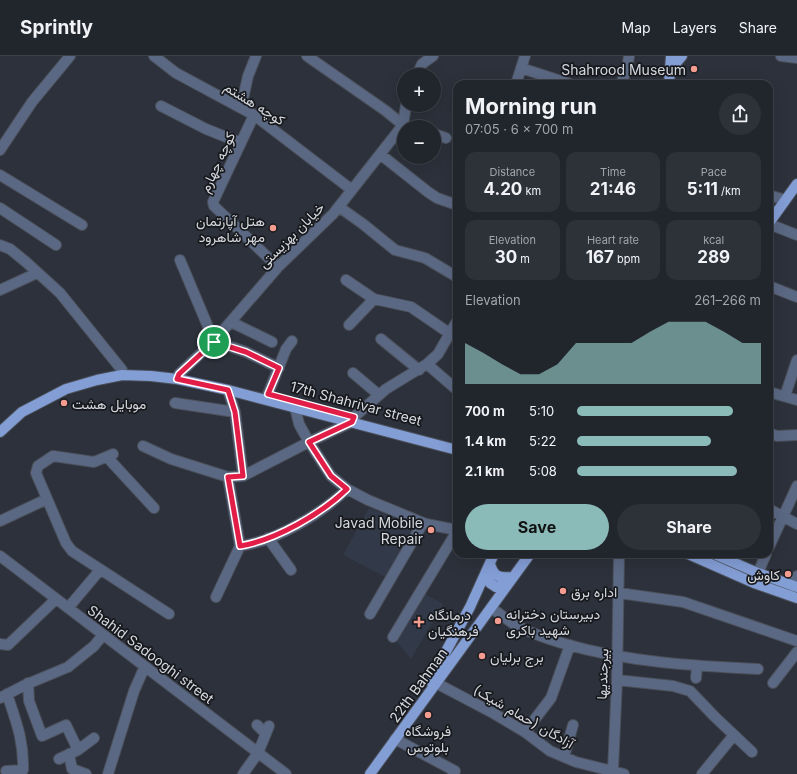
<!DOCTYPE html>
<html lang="en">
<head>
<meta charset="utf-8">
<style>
  body { margin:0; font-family:Inter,Vazirmatn,sans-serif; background:#2d3138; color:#f1f3f6; height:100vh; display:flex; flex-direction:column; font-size:15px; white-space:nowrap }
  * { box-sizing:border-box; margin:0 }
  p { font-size:13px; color:#a2a5a9 }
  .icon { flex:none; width:22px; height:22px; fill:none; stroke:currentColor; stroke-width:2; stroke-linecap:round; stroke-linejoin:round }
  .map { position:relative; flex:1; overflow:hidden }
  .panel { position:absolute; left:453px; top:24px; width:320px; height:478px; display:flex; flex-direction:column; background:#21252c; border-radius:12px; box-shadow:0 4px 16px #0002,0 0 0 1px #3e4248 }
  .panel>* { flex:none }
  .fabs { position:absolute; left:397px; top:12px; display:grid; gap:8px }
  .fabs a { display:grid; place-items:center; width:44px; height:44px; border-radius:50%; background:#21252c; box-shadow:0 4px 16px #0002,0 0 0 1px #3e4248; font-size:20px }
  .pin { position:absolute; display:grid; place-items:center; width:34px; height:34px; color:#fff; margin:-17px; border:2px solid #fff; border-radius:50%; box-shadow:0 1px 4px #0007 }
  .round { display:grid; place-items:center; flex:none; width:42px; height:42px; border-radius:21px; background:#2d3138 }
  .head { display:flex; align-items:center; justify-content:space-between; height:68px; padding:0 12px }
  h1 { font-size:22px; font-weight:700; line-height:30px }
  .metrics { display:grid; grid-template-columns:repeat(3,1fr); gap:6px; height:68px; padding:4px 12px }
  .metrics div { display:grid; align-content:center; border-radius:10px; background:#2d3138; text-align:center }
  .metrics b { font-size:17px; font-weight:700 }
  .metrics small { font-size:11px; font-weight:400 }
  .metrics p { font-size:11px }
  .chart { height:112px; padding:8px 12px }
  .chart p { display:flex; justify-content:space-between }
  .chart svg { width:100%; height:72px; margin-top:4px; fill:#8bbbb9; opacity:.7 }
  .button { display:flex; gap:8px; margin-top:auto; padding:8px 12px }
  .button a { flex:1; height:46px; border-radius:24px; background:#8bbbb9; color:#111; font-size:16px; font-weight:700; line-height:46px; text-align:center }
  .button a+a { background:#2d3138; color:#f1f3f6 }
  ul { padding:0 12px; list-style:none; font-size:13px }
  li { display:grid; grid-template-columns:64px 48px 1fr; align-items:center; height:30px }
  li i { height:10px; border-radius:5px; background:#8bbbb9 }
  header { display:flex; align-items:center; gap:24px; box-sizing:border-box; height:56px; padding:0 20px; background:#21252c; border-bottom:1px solid #3e4248 }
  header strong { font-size:19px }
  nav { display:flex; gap:22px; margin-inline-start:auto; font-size:14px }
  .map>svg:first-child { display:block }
  .built { fill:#323a49 }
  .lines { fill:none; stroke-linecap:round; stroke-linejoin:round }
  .minor-casing { stroke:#4a4f59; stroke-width:12 }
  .major-casing { stroke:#4a4f59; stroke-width:12 }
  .minor { stroke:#5b6883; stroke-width:10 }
  .major { stroke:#839dd5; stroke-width:10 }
  .route-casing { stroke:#fff; stroke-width:8 }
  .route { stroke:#e11d48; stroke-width:5 }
  .poi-dot { fill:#f59c90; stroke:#17191d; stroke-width:1.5 }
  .labels { text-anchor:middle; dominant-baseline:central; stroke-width:3.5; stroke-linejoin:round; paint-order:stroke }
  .poi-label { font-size:14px; fill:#d5d9df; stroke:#17191d; text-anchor:start }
  .street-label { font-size:14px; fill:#d5d9df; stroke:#17191d }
</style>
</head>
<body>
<header>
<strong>Sprintly</strong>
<nav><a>Map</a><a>Layers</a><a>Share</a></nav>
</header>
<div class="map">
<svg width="797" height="718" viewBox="0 0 797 718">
  <rect width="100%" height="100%" fill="#2c313b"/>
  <!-- built -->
  <path class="built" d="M 369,452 L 416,471 L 385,521 L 343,499 Z
    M 422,536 L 443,548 L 411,603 L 395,584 Z"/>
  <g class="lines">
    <!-- minor casing -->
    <g class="minor-casing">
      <path id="minor" d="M 154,0 L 176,17 L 254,59 L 352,134
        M 307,0 L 386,55 L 403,69 L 410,71
        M 781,0 L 797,2
        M 521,12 L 570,28
        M 417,19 L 422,8 L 433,0
        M 516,28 L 525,0
        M 621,28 L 627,13 L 629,0
        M 161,50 L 206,73 L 241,87
        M 241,52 L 248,20 L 256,0
        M 254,59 L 213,146 L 214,150 L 278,211
        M 434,78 L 446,82
        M 0,94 L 32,46 L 70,0
        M 380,98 L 428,136 L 437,142 L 457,149
        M 0,119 L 82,169
        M 769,139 L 785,144
        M 339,151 L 363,168 L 395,194 L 425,202 L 457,221
        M 0,152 L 56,189
        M 769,168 L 797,179
        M 0,189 L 10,193 L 26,206 L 60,237 L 122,314
        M 180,204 L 214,285 L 246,296 L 279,312
        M 346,224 L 374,243 L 411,251 L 449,277
        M 769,230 L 797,241
        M 0,234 L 37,217
        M 231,266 L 272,286
        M 349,269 L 374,243
        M 381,283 L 419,314
        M 427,308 L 457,334
        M 353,317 L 379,339
        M 179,318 L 214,285 L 278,211 L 333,158 L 403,69 L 406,49
        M 228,334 L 235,356 L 243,420
        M 769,336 L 797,344
        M 268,338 L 286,293 L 292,285
        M 785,340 L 797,304
        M 175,347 L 235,356
        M 295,351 L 299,368 L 309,386 L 331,420 L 347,433 L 368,444 L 426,468 L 457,474
        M 354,361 L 386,333 L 427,308 L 438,298 L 457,265
        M 769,377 L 777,380 L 797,379
        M 143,390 L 171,403 L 228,421 L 243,420 L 309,386 L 352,366
        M 113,398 L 94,406 L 53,400 L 38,410 L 36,417 L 66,487 L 72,495 L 169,558
        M 107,401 L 154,452
        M 769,453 L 797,468
        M 0,465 L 47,443
        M 268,482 L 291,514
        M 240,490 C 276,485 321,458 347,433
        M 769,491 L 797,430
        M 0,500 L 286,718
        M 758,517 L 766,498
        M 793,530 L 797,520
        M 619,537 L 683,546 L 797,585
        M 216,541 L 240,490 L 228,421
        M 68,552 L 100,514
        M 491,552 C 499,557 506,563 514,568 C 529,577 548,583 565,588 C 627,606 694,610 758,613
        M 370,558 L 423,467
        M 393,581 L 457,475
        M 0,588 L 8,589 L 56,543
        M 696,622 L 697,610
        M 617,624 L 673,630 L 690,635 L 715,661 L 752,696
        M 28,627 L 29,645 L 42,680 L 66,669 L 78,694
        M 436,627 L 493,657 L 525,676 L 550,695 L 576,706 L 624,718
        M 773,627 L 797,596
        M 0,642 L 25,629 L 68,611 L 94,590 L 103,579
        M 257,669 L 266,678
        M 525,676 L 551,642 L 570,589
        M 395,683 L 455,715 L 453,718
        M 69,698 L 72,713 L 86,718
        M 564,701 L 573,669
        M 59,703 L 78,694 L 94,682
        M 613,714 L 617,624 L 619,498
        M 6,715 L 23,714 C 24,685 16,665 7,638
        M 108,718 L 134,635 L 145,610
        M 243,718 L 258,697 L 269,670
        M 702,718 L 734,679"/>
    </g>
    <!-- major casing -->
    <g class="major-casing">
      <path id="major" d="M 670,14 L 682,0
        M 669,28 L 671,0
        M 769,167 L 797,128
        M 0,376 L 22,356 L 66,333 L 97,324 L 122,319 L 151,320 L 177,323 L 228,334 L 457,394
        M 688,498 L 754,527 L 797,542
        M 714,498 L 758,517 L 797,531
        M 490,508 C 494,521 499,522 512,521
        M 485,519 L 490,527 L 496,531 L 506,529
        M 430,625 L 470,551 L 494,498
        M 370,718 L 530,498"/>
    </g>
    <!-- minor -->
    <use href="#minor" class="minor"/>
    <!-- major -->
    <use href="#major" class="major"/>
  </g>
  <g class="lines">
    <!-- route casing -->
    <g class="route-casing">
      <path id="route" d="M 214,286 L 246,296 L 279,312 L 268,338 L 354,361 L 352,366 L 309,386 L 331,420 L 347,433 C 321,458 276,484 240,490 L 228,421 L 243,420 L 235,356 L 228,334 L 177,323 L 179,318 Z"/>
    </g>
    <!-- route -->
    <use href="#route" class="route"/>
  </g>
  <!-- markers -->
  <g class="poi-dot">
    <circle cx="694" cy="13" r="4"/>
    <circle cx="273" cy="172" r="4"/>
    <circle cx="64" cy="347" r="4"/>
    <circle cx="431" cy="474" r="4"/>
    <circle cx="788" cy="518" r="4"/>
    <circle cx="563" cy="535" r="4"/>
    <circle cx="498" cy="565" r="4"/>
    <path d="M417 560h4v4h4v4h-4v4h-4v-4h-4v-4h4z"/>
    <circle cx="482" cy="600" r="4"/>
    <circle cx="428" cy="659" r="4"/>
  </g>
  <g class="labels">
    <!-- poi labels -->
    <g class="poi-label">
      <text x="686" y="13" text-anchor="end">Shahrood Museum</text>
      <text x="265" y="164" text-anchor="end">هتل آپارتمان<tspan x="265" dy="16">مهر شاهرود</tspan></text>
      <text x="72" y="347">موبایل هشت</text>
      <text x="423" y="466" text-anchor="end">Javad Mobile<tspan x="423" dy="16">Repair</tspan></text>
      <text x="780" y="518" text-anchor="end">کاوش</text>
      <text x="571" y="535">اداره برق</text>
      <text x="506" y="557">دبیرستان دخترانه<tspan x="506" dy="16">شهید باکری</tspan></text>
      <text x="428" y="558">درمانگاه<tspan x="428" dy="16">فرهنگیان</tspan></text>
      <text x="490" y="600">برج برلیان</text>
      <text x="428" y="674" text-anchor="middle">فروشگاه<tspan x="428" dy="16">بلوتوس</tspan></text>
    </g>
    <!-- street labels -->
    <g class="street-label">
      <text transform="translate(255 47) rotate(32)">کوچه هشتم</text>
      <text transform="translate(217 106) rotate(-65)">کوچه چهارم</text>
      <text transform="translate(291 179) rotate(-45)">خیابان بهزیستی</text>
      <text transform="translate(356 347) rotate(15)">17th Shahrivar street</text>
      <text transform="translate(151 598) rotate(37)">Shahid Sadooghi street</text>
      <text transform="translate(602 618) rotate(-88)">بیرجندیها</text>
      <text transform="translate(418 629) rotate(-54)">22th Bahman</text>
      <text transform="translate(524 660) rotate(30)">آزادگان (حمام شیک)</text>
    </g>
  </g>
</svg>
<div class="fabs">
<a>+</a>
<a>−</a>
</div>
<div class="pin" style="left:214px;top:286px;background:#1e9e55"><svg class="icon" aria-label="arrive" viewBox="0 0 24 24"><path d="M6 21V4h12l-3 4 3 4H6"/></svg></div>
<section class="panel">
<div class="head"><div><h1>Morning run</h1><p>07:05 · 6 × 700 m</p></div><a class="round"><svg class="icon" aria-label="share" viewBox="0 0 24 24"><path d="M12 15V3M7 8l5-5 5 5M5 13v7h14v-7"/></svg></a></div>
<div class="metrics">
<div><p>Distance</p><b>4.20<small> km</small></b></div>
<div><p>Time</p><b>21:46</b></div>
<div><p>Pace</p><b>5:11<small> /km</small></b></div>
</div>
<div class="metrics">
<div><p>Elevation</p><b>30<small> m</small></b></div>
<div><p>Heart rate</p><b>167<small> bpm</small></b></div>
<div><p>kcal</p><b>289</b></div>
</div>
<div class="chart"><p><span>Elevation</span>261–266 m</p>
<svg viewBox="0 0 160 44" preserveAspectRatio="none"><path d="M0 44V19L10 25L20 32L30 38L40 38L50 32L60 19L70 19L80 19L90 19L100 12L110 6L120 6L130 6L140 12L150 19L160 19V44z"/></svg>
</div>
<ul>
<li><b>700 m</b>5:10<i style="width:85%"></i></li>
<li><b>1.4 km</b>5:22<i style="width:73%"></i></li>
<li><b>2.1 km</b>5:08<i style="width:87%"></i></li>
</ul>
<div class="button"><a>Save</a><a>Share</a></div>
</section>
</div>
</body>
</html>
